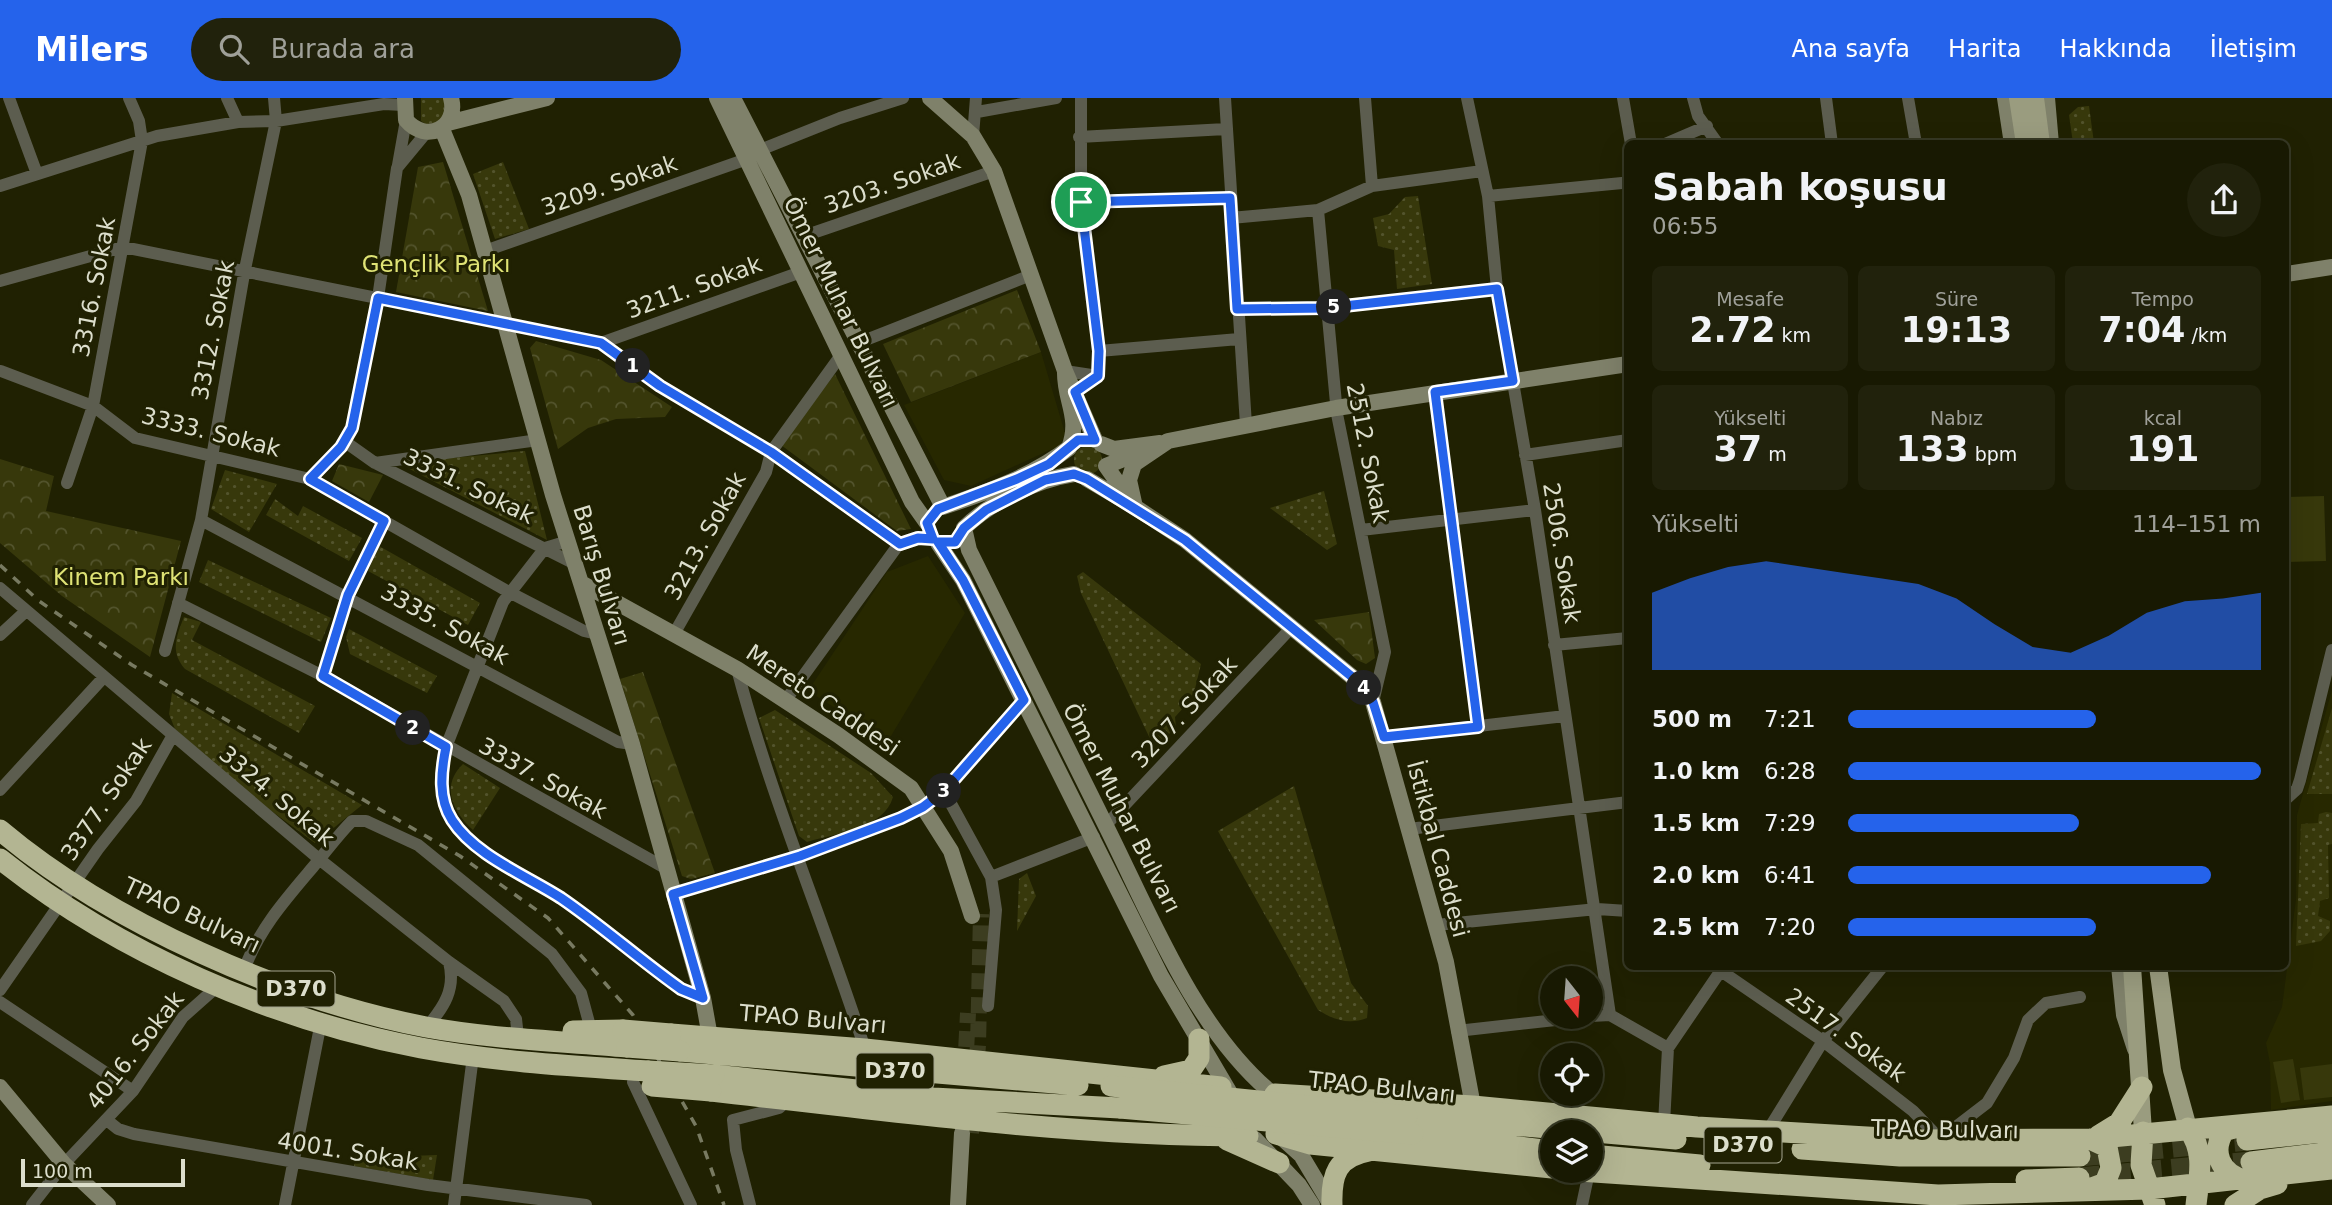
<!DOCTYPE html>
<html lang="tr">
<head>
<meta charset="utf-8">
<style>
  body { margin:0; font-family:"DejaVu Sans",sans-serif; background:#21220c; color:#f1f3f6; height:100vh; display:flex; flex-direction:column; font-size:26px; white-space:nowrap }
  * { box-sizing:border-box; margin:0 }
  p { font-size:23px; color:#9fa099 }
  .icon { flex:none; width:38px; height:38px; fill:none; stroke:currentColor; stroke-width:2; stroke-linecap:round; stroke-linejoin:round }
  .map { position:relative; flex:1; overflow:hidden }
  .sheet { position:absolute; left:1624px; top:42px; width:665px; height:830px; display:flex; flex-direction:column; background:#181902; border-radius:10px; box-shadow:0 7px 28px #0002,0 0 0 2px #363824 }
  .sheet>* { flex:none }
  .needle { width:46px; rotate:163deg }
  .fabs { position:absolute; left:1540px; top:868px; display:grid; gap:14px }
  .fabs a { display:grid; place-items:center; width:63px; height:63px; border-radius:50%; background:#181902; box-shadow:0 7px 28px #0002,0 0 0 2px #363824; font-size:35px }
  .scale { position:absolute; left:21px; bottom:18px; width:164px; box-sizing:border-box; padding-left:7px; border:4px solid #dcdecc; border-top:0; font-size:19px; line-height:24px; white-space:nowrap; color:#dcdecc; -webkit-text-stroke:5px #202102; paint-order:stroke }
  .pin { position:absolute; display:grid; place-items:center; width:60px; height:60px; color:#fff; margin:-30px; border:4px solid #fff; border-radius:50%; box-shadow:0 2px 7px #0007 }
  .km { position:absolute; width:35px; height:35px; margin:-18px; border-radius:50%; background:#222; color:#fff; font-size:19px; line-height:35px; text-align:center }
  .round { display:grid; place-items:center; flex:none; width:74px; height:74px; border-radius:37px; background:#21220c }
  .overview { display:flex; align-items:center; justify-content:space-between; height:119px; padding:0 28px }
  h1 { font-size:38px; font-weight:700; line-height:52px }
  .figures { display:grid; grid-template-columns:repeat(3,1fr); gap:10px; height:119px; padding:7px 28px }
  .figures div { display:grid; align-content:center; border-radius:10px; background:#21220c; text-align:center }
  .figures b { font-size:35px; font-weight:700 }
  .figures small { font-size:19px; font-weight:400 }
  .figures p { font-size:19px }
  .chart { height:196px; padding:14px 28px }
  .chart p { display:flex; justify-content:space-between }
  .chart svg { width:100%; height:126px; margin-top:7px; fill:#2563eb; opacity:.7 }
  ul { padding:0 28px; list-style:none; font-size:23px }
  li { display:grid; grid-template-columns:112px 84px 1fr; align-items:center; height:52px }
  li i { height:18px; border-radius:9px; background:#2563eb }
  header { display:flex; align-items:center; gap:42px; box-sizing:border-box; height:98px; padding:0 35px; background:#2563eb; color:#fff }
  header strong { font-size:33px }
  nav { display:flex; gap:38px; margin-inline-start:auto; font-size:24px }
  .search { width:490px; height:63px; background:#21220c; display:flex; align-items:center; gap:18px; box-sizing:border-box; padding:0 24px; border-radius:38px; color:#9fa099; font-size:26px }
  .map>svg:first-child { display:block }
  .built { fill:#272800 }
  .grass { fill:url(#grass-dots) }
  .forest { fill:url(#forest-crowns) }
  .pitch { fill:#37380b }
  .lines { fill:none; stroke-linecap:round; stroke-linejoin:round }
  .secondary-tunnel { stroke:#3c3d20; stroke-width:16; stroke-dasharray:16 8; stroke-linecap:butt }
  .highway-tunnel { stroke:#3c3d20; stroke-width:21; stroke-dasharray:21 10; stroke-linecap:butt }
  .street { stroke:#5c5d4f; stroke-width:12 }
  .secondary { stroke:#7f816a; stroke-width:16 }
  .primary { stroke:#9a9c7f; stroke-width:18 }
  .highway { stroke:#b3b592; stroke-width:21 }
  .rail { stroke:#787a61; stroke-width:3.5; stroke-dasharray:9 9; stroke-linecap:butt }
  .highway-bridge { stroke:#b3b592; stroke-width:21 }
  .route-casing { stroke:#fff; stroke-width:14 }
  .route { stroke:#2563eb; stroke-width:9 }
  .labels { text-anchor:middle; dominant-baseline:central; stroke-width:6; stroke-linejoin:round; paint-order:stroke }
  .shield { fill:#202102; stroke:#a4a58f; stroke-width:2 }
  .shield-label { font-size:21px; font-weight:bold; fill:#dcdecc }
  .street-label { font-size:23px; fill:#dcdecc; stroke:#202102 }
  .park-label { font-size:23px; fill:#dfe375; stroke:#202102 }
</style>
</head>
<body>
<header>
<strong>Milers</strong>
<div class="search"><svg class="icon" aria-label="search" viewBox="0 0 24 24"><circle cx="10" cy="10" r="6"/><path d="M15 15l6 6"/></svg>Burada ara</div>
<nav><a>Ana sayfa</a><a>Harita</a><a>Hakkında</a><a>İletişim</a></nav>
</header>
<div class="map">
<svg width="2332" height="1107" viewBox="0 0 2332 1107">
  <defs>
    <pattern id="grass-dots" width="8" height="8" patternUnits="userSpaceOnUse" patternTransform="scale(1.75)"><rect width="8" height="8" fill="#37380b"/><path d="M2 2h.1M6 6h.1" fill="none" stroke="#53542d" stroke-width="1.8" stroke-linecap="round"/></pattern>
    <pattern id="forest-crowns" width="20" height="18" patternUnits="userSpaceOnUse" patternTransform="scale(1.75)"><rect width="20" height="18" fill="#37380b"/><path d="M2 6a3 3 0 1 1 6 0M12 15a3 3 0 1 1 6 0" fill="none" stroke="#53542d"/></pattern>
  </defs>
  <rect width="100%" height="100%" fill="#202102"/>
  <!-- built -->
  <path class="built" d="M 1041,254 L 1065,335 L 1061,347 L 971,388 L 944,382 L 904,307 Z
    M 928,458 L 965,515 L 888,643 L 808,593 L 887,474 Z
    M 2332,592 L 2332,1003 L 2271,1012 L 2270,965 L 2266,945 L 2282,909 L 2296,801 L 2297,717 Z"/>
  <!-- grass -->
  <path class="grass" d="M 421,0 L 445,0 L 443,24 L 426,26 L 421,23 Z
    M 2089,8 L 2094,45 L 2073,45 L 2069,17 L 2078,9 Z
    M 503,64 L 529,131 L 495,141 L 473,76 Z
    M 1418,98 L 1432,186 L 1397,191 L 1394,152 L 1378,148 L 1373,120 L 1389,116 L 1405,99 Z
    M1074 362a14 14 0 1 1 28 0a14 14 0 1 1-28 0Z
    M 525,353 L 547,442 L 398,365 Z
    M 225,372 L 277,386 L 249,434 L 211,411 Z
    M 1324,393 L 1337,446 L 1327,452 L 1270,410 Z
    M 275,401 L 298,418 L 303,408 L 362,440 L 349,463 L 266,417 Z
    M 379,448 L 480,505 L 468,527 L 368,473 Z
    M 208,462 L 331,520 L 321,544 L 199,484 Z
    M 1083,474 L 1201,566 L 1193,599 L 1175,619 L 1176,631 L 1153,647 L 1081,495 L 1077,478 Z
    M 184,519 L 201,524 L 192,542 L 315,608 L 299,635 L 185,571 C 170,554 176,539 184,519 Z
    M 349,531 L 437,578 L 427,595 L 350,556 L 346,539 Z
    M 172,595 L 362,707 L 315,745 L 254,700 L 175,631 L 169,616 Z
    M 2332,610 L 2332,696 L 2307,696 Z
    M 775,612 L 871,675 L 893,699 C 884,731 836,735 807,744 L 799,738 L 759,620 Z
    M 463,666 L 500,690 L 473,732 C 453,714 440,688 463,666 Z
    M 1294,688 L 1351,885 L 1368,908 L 1367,920 C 1349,927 1334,922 1318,912 L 1218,733 Z
    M 2326,714 L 2332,715 L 2332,746 L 2328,747 L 2329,800 L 2320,803 L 2318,818 L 2330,823 L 2330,833 L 2321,843 L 2296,848 L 2301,726 L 2318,725 L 2319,716 Z
    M 1027,775 L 1036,798 L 1017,833 L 1019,781 Z
    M 437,1057 L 433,1082 L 354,1068 L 356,1060 Z"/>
  <!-- forest -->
  <path class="forest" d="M 443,64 L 488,213 L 396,194 L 418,69 Z
    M 1017,192 L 1041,254 L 911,304 L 883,246 Z
    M 536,243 L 601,262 L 672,309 L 665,319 L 616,321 L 588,330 L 558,351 L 530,250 Z
    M 835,276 L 911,431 L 897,433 L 781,347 Z
    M 0,361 L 54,378 L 46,413 L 181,443 L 150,559 L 62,498 L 0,445 Z
    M 339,366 L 383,377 L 369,404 L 332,383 Z
    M 1369,514 L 1375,560 L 1366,566 L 1357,562 L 1314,522 Z
    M 643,574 L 715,775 L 691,781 L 682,778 L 620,581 Z"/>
  <!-- pitch -->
  <path class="pitch" d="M 2324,398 L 2326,463 L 2286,464 L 2286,399 Z
    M 275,684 L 337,727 L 315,745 L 263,706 Z
    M 2293,961 L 2300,1002 L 2281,1005 L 2273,964 Z
    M 2332,966 L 2332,999 L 2304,1002 L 2300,970 Z"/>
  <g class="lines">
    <!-- secondary-tunnel -->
    <path class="secondary-tunnel" d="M 965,973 L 968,915
      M 971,1035 L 978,947 L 981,816"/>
    <!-- highway-tunnel -->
    <path class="highway-tunnel" d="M 2080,1058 L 2247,1042
      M 2079,1080 L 2251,1064"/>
    <!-- street -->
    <path class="street" d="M 9,0 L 37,76
      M 227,0 L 238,24
      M 1225,0 L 1246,327
      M 1365,0 L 1372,88
      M 1467,0 L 1488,98 L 1497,191 L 1535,412 L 1610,917
      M 1623,0 L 1631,46
      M 1693,0 L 1698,18 L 1718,46
      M 1826,0 L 1832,46
      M 1908,0 L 1916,46
      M 977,14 L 1056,0
      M 973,38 L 976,0
      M 1079,39 L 1226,31
      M 1665,46 L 1707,28
      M 760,52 L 840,20 L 903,0
      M 398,67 L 406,22
      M 0,88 L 157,38 L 238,24 L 276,23 L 384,6 L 403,7
      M 1488,98 L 1622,85
      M 1081,104 L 1230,100
      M 1318,112 L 1337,316 L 1385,554 L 1373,604
      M 1231,120 L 1318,112 L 1372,88 L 1482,73
      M 804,138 L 994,73
      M 485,153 L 747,61
      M 0,183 L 123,149 L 601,245 L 660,288 L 771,354 L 899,446
      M 1237,211 L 1326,210 L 1497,191
      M 601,245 L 801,174
      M 858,245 L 1031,177
      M 1099,253 L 1239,241
      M 1,273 L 93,308 L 135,340 L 310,381 L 509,494 L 584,533 L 597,536
      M 1065,273 L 1098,278
      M 1075,294 L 1098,278 L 1099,253 L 1081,111 L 1081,0
      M 1435,294 L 1478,629
      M 344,343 L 375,365 L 577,467
      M 1525,357 L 1628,342
      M 375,365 L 538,342
      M 310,381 L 341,349 L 352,330 L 378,200 L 397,70 L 426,35
      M 67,385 L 93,308 L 142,43 L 139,23 L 129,0
      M 201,422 L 618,644 L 632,646
      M 1361,432 L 1535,412
      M 568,443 L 545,450 L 503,504 L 446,649 C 441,674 438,700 452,722 C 474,757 527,778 561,800 C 602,828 640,862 681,891 L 703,900
      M 0,490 L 319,761 L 449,864 L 504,903 L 516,921 L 518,939
      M 178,505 L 323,578 L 667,771
      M 674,536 L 766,374 L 771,354 L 841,257
      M 0,537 L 26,513
      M 1554,547 L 1628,540
      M 165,553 L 201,422 L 244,176 L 276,23 L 274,0
      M 737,571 C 771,700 824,824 865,951
      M 323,578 L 348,497 L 384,423
      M 785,603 L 899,446 L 918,440 L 933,441
      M 1384,639 L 1565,618
      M 0,692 L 104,579
      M 944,693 L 991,779 L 996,812 L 988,908
      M 2286,701 L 2297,691 L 2300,682 L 2332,552
      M 1106,727 L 1292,529
      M 1409,731 L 1628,704
      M 991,779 L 1094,739
      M 673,796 L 800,758 L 900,720 L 923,709 L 944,693 L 1024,602
      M 1436,827 L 1597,811 L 1628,813
      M 244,872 C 259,831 285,802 313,769 C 326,754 337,738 352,723 L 366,723 L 418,747 L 552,856 L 581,895 L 591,932
      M 1721,873 L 1823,943 L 1913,1013 L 1940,1041 L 1987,1005 L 2014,960 L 2028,922 L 2046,905 L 2080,899
      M 0,892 L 98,751 L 136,703 L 173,637
      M 0,904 L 133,993
      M 1591,918 L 1610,917 L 1668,950
      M 427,929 C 444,909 456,891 449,864
      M 1457,933 L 1583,919
      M 633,984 L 691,1107
      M 108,1023 L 118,1031 L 134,1036 L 428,1087 L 586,1107
      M 1664,1026 L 1668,950 L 1724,868
      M 1767,1034 L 1823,943 L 1883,868
      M 32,1107 L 64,1066 L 133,993 L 183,919 L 219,887
      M 285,1107 L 321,924
      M 454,1107 L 473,958
      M 750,1107 L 736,1052 L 733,1022 L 779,1010 L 788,1002
      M 1582,1107 L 1589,1074"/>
    <!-- secondary -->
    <path class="secondary" d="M 405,0 L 406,22 C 426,46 459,30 451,0
      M 717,0 L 912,404 L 927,425
      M 733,0 L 943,409 C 988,394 1032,378 1069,350 C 1081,319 1064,303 1065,273 L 1095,342
      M 930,0 L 973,38 L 994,73 L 1065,273
      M 2005,0 L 2012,46
      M 2047,0 L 2051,46
      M 448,25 L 547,0
      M 442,31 L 469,97 L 553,397 L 632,646 L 703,900 L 710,939
      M 2286,176 L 2332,169
      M 1101,346 L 1114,351 L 1160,345
      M 1074,376 C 1036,382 992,403 964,430 L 969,452 C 1015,544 1060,636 1106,728 C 1150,816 1193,927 1268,992
      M 1087,381 L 1135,409 L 1106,368 L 1143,353
      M 938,445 L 963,482 L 1161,878 L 1230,995
      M 583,486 L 737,571 L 838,637 L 911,690 L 951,753 L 972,818
      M 2119,868 L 2124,917 L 2135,951
      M 0,989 L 64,1066 L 108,1107
      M 1473,1008 L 1446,864 L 1373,604 L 1362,587 L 1185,442 L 1135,409 L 1129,382 L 1134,366 L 1168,343 L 1336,310 L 1628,266
      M 1281,1039 L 1301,1057 L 1331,1107
      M 1255,1041 L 1299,1087 L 1312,1107
      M 958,1107 L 962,1035"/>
    <!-- primary -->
    <path class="primary" d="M 2018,0 L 2025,46
      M 2035,0 L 2041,46
      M 2132,868 L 2143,1034
      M 2158,868 L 2172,972 L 2188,1030"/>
    <!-- highway -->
    <path class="highway" d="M 0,732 C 109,824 285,902 426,929 C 492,941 561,943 627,949
      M 0,761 C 118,855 273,922 421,950 C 497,964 572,968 648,973
      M 573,933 L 623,932
      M 671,936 L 865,951 L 1221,989
      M 680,953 L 1078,987
      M 714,977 L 933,1000 L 1120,1010
      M 1164,978 L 1191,972 L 1199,960 L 1199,941
      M 711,993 C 889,1013 1069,1038 1248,1038
      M 1275,996 L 1473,1008 L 1697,1029 L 1918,1042 L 2090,1041 L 2332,1018
      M 1407,1018 L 1676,1041
      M 2238,1029 L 2224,1033 C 2211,1054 2220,1075 2244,1082
      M 2188,1030 C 2206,1055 2199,1078 2196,1107
      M 2143,1034 L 2141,1067 L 2155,1107
      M 1276,1036 L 1310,1046 L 1552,1070
      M 1413,1036 L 1552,1053
      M 2098,1038 L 2119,1025 L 2142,989
      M 1227,1042 L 1279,1065
      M 2247,1042 L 2332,1033
      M 1802,1051 L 1900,1058 L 2080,1058
      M 1591,1057 L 1700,1067
      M 2251,1064 L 2332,1054
      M 1579,1073 L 1938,1097 L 2149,1091 L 2332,1071
      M 2026,1082 L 2079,1080
      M 2086,1092 L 2105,1085 L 2111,1070 L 2107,1049 L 2090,1041
      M 1332,1107 C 1331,1076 1337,1059 1369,1053
      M 2235,1107 L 2260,1091 L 2277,1086"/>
    <!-- rail -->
    <path class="rail" d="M 0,467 L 39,503 L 132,567 L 460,758 L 548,820 L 633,917 L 696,1028 L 724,1107"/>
    <!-- highway-bridge -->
    <path class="highway-bridge" d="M 623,932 L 671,936
      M 627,949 L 680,953
      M 648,973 L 714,977
      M 652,988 L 711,993
      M 1111,988 L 1407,1018
      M 1120,1010 L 1413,1036"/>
  </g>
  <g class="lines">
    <!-- route casing -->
    <g class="route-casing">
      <path id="route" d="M 1230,100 L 1237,211 L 1326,210 L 1497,191 L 1513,283 L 1435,294 L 1478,629 L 1384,639 L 1373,604 L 1362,587 L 1185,442 L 1087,381 L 1074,376 L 1045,382 L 986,412 L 964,430 L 955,444 L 938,444 L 963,482 L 1024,602 L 944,693 L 923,709 L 901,720 L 800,758 L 673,796 L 703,900 L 681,891 C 640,862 602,828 561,800 C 527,778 474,757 452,722 C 438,700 441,674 446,649 L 323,578 L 348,497 L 384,423 L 310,381 L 341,349 L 352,330 L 378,200 L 601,245 L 660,288 L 771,354 L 900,446 L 918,440 L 933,441 L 927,425 L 938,411 L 1017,381 L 1049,366 L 1078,342 L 1095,342 L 1075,294 L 1098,278 L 1099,253 L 1081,104 Z"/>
    </g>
    <!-- route -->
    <use href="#route" class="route"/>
  </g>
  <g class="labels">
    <!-- shield labels -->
    <g class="shield">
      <rect x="257.5" y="873.5" width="77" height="35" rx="5"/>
      <rect x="856.5" y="955.5" width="77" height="35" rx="5"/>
      <rect x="1704.5" y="1029.5" width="77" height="35" rx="5"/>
    </g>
    <g class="shield-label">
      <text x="296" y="891">D370</text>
      <text x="895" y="973">D370</text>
      <text x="1743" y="1047">D370</text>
    </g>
    <!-- street labels -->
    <g class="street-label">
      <text transform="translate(892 85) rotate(-19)">3203. Sokak</text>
      <text transform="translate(609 87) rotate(-19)">3209. Sokak</text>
      <text transform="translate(94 189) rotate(-79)">3316. Sokak</text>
      <text transform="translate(694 189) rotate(-20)">3211. Sokak</text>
      <text transform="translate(841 204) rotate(64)">Ömer Muhar Bulvarı</text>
      <text transform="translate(213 232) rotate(-79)">3312. Sokak</text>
      <text transform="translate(211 334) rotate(14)">3333. Sokak</text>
      <text transform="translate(1368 355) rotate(79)">2512. Sokak</text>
      <text transform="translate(469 388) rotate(26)">3331. Sokak</text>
      <text transform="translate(705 438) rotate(-61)">3213. Sokak</text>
      <text transform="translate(1562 455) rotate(81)">2506. Sokak</text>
      <text transform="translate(602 477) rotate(73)">Barış Bulvarı</text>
      <text transform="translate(445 526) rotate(29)">3335. Sokak</text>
      <text transform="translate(823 602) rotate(34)">Mereto Caddesi</text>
      <text transform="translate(1184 614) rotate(-47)">3207. Sokak</text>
      <text transform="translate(543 680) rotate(29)">3337. Sokak</text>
      <text transform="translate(277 698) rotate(40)">3324. Sokak</text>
      <text transform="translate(106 701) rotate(-56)">3377. Sokak</text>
      <text transform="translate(1122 710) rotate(63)">Ömer Muhar Bulvarı</text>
      <text transform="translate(1438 751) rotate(75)">İstikbal Caddesi</text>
      <text transform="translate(192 817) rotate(25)">TPAO Bulvarı</text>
      <text transform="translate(813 921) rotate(5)">TPAO Bulvarı</text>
      <text transform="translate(1846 937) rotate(36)">2517. Sokak</text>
      <text transform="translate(135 952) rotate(-52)">4016. Sokak</text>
      <text transform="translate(1382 989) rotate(6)">TPAO Bulvarı</text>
      <text transform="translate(1945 1031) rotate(1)">TPAO Bulvarı</text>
      <text transform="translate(348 1053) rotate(9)">4001. Sokak</text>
    </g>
    <!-- park labels -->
    <g class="park-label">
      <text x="436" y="166">Gençlik Parkı</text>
      <text x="121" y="479">Kinem Parkı</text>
    </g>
  </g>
</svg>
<div class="fabs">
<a><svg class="needle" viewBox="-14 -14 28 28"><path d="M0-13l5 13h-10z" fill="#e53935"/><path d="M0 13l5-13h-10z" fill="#9fa099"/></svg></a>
<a><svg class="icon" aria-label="locate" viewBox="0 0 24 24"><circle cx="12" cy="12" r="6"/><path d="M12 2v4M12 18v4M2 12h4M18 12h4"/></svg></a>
<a><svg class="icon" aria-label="layers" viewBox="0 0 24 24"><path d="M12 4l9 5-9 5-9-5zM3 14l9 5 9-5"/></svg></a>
</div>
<div class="scale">100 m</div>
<div class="pin" style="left:1081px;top:104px;background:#1e9e55"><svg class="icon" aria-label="arrive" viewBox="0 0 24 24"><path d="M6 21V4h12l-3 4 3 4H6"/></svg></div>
<b class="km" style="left:633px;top:268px">1</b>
<b class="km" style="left:413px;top:630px">2</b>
<b class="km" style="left:944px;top:693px">3</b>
<b class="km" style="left:1364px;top:590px">4</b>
<b class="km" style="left:1334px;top:209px">5</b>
<section class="sheet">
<div class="overview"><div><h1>Sabah koşusu</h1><p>06:55</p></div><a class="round"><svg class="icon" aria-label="share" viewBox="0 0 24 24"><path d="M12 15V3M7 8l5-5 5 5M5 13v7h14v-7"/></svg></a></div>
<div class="figures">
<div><p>Mesafe</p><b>2.72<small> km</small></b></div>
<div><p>Süre</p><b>19:13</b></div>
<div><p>Tempo</p><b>7:04<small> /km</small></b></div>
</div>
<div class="figures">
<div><p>Yükselti</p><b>37<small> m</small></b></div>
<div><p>Nabız</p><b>133<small> bpm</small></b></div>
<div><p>kcal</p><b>191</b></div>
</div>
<div class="chart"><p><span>Yükselti</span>114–151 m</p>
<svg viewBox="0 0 160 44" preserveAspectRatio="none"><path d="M0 44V17L10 12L20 8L30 6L40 8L50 10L60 12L70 14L80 19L90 28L100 36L110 38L120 32L130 24L140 20L150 19L160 17V44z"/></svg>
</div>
<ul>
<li><b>500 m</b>7:21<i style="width:60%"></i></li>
<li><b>1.0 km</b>6:28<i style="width:100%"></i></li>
<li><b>1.5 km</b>7:29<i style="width:56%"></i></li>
<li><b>2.0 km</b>6:41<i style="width:88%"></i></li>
<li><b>2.5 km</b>7:20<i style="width:60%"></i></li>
</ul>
</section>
</div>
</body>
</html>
